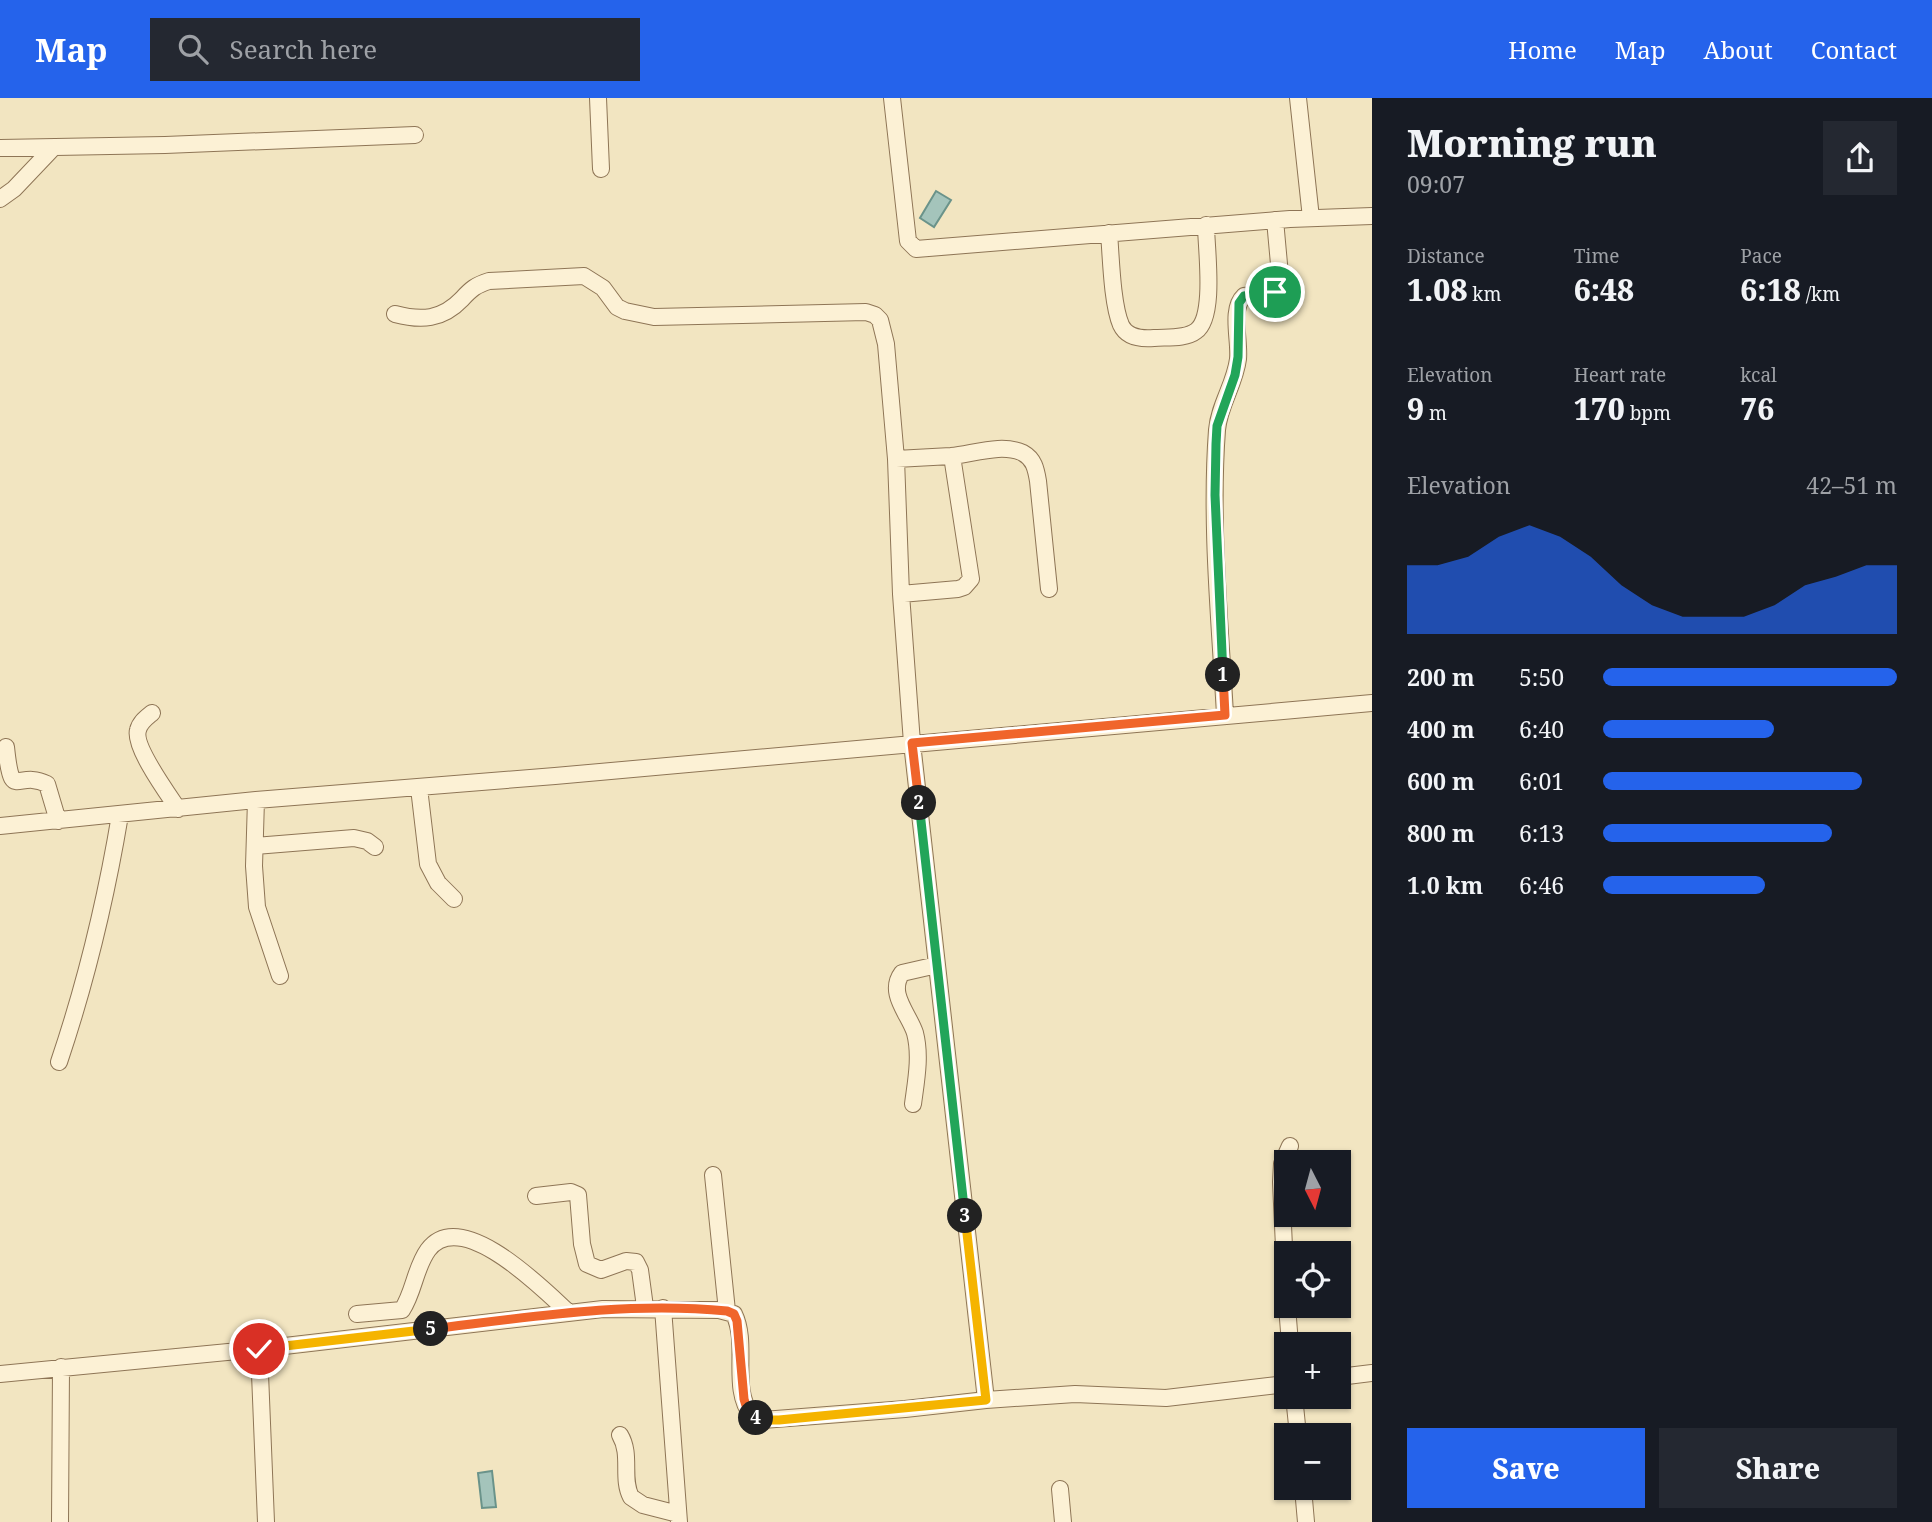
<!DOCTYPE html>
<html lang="en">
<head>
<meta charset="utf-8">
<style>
  body { margin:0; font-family:"Noto Serif",serif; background:#242831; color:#f1f3f6; height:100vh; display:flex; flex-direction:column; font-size:26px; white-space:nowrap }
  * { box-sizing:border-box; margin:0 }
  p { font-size:23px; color:#9ea1a6 }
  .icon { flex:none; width:38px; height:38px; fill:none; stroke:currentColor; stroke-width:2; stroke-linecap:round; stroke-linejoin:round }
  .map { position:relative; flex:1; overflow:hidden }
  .side { display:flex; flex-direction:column; background:#171b24; width:560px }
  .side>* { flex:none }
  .needle { width:46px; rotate:174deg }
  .fabs { position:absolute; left:1274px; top:1052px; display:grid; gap:14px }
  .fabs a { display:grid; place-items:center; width:77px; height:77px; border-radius:0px; background:#171b24; box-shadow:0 2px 5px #0004; font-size:35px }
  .pin { position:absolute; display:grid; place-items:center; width:60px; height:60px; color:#fff; margin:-30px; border:4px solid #fff; border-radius:50%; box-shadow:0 2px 7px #0007 }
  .km { position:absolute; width:35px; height:35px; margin:-18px; border-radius:50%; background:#222; color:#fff; font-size:19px; line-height:35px; text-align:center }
  .round { display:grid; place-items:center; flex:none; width:74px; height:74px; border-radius:0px; background:#242831 }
  .overview { display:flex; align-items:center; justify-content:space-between; height:119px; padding:0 35px }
  h1 { font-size:38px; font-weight:800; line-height:52px }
  .stats { display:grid; grid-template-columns:repeat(3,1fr); gap:10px; height:119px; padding:7px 35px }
  .stats div { display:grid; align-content:center }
  .stats b { font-size:30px; font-weight:800 }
  .stats small { font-size:19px; font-weight:400 }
  .stats p { font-size:19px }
  .chart { height:196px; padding:14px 35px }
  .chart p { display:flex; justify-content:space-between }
  .chart svg { width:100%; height:126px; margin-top:7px; fill:#2563eb; opacity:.7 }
  .button { display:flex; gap:14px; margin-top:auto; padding:14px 35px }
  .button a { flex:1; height:80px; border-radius:0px; background:#2563eb; color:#fff; font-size:28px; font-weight:800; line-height:80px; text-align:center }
  .button a+a { background:#242831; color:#f1f3f6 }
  ul { padding:0 35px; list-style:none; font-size:23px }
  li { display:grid; grid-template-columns:112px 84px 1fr; align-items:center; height:52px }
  li i { height:18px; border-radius:9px; background:#2563eb }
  header { display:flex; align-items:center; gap:42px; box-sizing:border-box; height:98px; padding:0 35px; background:#2563eb; color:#fff }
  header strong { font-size:33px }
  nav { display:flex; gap:38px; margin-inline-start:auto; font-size:24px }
  .search { width:490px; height:63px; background:#242831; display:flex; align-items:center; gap:18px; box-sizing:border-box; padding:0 24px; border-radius:0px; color:#9ea1a6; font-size:26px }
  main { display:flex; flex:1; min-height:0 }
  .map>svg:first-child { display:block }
  .water { fill:#a4c4bb; stroke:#6a938a; stroke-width:2 }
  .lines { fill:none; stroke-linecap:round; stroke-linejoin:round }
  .minor-casing { stroke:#8e7556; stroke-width:18 }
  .minor { stroke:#fcf1d5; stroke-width:16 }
  .split-1-casing { stroke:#fff; stroke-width:14 }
  .split-2-casing { stroke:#fff; stroke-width:14 }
  .split-3-casing { stroke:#fff; stroke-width:14 }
  .split-4-casing { stroke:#fff; stroke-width:14 }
  .split-5-casing { stroke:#fff; stroke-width:14 }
  .split-6-casing { stroke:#fff; stroke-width:14 }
  .split-1 { stroke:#22a559; stroke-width:9 }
  .split-2 { stroke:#f0652b; stroke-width:9 }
  .split-3 { stroke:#22a559; stroke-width:9 }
  .split-4 { stroke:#f5b400; stroke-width:9 }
  .split-5 { stroke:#f0652b; stroke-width:9 }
  .split-6 { stroke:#f5b400; stroke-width:9 }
</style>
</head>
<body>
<header>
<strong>Map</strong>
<div class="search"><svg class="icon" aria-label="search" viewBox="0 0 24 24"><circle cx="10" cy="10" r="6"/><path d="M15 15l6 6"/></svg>Search here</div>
<nav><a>Home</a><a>Map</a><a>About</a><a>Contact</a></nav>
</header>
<main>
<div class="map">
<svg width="1372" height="1424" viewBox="0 0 1372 1424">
  <rect width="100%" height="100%" fill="#f2e5c1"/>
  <!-- water -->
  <path class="water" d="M 936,93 L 951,102 L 934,129 L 920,120 Z
    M 492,1373 L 496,1409 L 482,1410 L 478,1375 Z"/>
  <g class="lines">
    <!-- minor casing -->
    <g class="minor-casing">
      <path id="minor" d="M 598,0 L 601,71
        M 892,0 L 908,143 L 916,151 L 1290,121 L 1372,118
        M 1298,0 L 1311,120
        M 0,50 L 165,47 L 415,37
        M 0,101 L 14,91 L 52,51
        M 1109,135 C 1111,159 1112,206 1121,227 C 1127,240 1142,241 1154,240 C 1167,239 1186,241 1196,233 C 1216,219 1206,150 1206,127
        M 395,216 C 421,223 442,222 462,201 C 471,191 476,187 489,183 L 584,178 L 603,190 L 617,209 L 625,213 L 654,219 L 866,214 L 875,217 L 880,222 L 886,246 L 896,361 L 901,496 L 912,645 L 986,1302
        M 896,361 C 914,360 933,359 951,358 C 973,356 1002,345 1023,355 C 1034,361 1036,371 1038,383 L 1049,491
        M 901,496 L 958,491 L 964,489 L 971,481 L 952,358
        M 152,615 C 146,620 140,624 138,632 C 133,648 168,696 178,711
        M 1225,617 C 1220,523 1210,426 1217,332 C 1219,307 1235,286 1238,261 C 1240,243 1230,211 1244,198 L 1275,194 L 1281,188 L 1275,122
        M 6,649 C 12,706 16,671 47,686 L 58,723
        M 419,690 L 428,766 L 438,785 L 454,801
        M 256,702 L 254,768 L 257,809 L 280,878
        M 0,728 L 256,702 L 555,678 L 1372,605
        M 255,748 L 354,740 L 367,743 L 375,749
        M 59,964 C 86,884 106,801 120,717
        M 913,1006 C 916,983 921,958 915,935 C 909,916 887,895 902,875 L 937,867
        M 713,1077 L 727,1213
        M 536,1098 L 571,1094 L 578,1097 L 582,1146 L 587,1166 L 601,1172 L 626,1163 L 636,1164 L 640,1172 L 645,1209
        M 1286,1192 L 1281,1084 L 1282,1066 L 1290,1048
        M 1287,1208 L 1290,1246
        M 663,1210 L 679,1424
        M 357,1216 L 402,1212 C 414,1194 415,1170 428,1152 C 461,1108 542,1190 568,1214
        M 259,1251 L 266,1424
        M 0,1276 L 259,1251 L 603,1211 L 719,1212 L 734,1216 C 749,1247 730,1290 752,1318 L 763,1322 L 905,1311 L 986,1302 L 1075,1296 L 1166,1300 L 1286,1286
        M 1339,1279 L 1372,1275
        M 1294,1298 L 1298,1337
        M 620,1337 C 632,1357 621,1380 631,1399 L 643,1407 L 678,1416
        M 1303,1390 L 1306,1424
        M 1060,1391 L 1063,1424
        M 60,1424 L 61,1269"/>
    </g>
    <!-- minor -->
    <use href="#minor" class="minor"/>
  </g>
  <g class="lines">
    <!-- split-1 casing -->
    <g class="split-1-casing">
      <path id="split-1" d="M 1223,577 L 1215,397 L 1216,346 L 1217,328 L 1235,277 L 1238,259 L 1239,205 L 1244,198 L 1275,194"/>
    </g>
    <!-- split-2 casing -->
    <g class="split-2-casing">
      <path id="split-2" d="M 919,705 L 912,645 L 1225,617 L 1223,577"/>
    </g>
    <!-- split-3 casing -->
    <g class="split-3-casing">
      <path id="split-3" d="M 919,705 L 965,1118"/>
    </g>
    <!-- split-4 casing -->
    <g class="split-4-casing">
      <path id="split-4" d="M 756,1320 L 763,1322 L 779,1322 L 986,1302 L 965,1118"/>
    </g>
    <!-- split-5 casing -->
    <g class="split-5-casing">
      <path id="split-5" d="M 431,1231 C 530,1219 628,1203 727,1213 L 734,1216 L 737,1223 L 744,1301 L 747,1311 L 756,1320"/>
    </g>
    <!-- split-6 casing -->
    <g class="split-6-casing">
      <path id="split-6" d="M 259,1251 L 431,1231"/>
    </g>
    <!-- split-1 -->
    <use href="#split-1" class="split-1"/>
    <!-- split-2 -->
    <use href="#split-2" class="split-2"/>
    <!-- split-3 -->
    <use href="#split-3" class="split-3"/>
    <!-- split-4 -->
    <use href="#split-4" class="split-4"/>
    <!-- split-5 -->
    <use href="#split-5" class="split-5"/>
    <!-- split-6 -->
    <use href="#split-6" class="split-6"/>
  </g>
</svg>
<div class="fabs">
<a><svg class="needle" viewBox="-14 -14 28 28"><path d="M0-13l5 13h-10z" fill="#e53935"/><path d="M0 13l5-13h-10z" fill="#9ea1a6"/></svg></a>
<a><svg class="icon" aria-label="locate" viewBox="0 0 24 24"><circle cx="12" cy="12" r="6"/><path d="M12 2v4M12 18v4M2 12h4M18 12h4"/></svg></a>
<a>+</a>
<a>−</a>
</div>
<div class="pin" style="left:1275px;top:194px;background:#1e9e55"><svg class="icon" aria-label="arrive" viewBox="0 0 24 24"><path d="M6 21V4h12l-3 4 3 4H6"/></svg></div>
<div class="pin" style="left:259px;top:1251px;background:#d93025"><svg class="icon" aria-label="check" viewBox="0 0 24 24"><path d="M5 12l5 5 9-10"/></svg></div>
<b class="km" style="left:1223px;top:577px">1</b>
<b class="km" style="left:919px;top:705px">2</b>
<b class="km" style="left:965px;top:1118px">3</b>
<b class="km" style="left:756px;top:1320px">4</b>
<b class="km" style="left:431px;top:1231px">5</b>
</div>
<section class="side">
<div class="overview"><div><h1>Morning run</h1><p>09:07</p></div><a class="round"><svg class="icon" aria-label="share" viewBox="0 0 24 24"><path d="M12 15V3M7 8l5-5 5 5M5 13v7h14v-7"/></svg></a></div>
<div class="stats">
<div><p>Distance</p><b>1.08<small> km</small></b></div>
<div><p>Time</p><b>6:48</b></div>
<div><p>Pace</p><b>6:18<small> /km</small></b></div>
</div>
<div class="stats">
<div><p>Elevation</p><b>9<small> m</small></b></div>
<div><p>Heart rate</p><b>170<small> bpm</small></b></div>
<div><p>kcal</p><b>76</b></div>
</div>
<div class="chart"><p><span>Elevation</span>42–51 m</p>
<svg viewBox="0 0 160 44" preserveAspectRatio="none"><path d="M0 44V20L10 20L20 17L30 10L40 6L50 10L60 17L70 27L80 34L90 38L100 38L110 38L120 34L130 27L140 24L150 20L160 20V44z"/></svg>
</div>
<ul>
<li><b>200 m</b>5:50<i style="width:100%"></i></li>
<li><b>400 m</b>6:40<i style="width:58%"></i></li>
<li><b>600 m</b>6:01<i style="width:88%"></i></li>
<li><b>800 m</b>6:13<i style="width:78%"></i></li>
<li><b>1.0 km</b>6:46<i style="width:55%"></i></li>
</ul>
<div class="button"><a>Save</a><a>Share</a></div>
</section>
</main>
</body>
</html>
